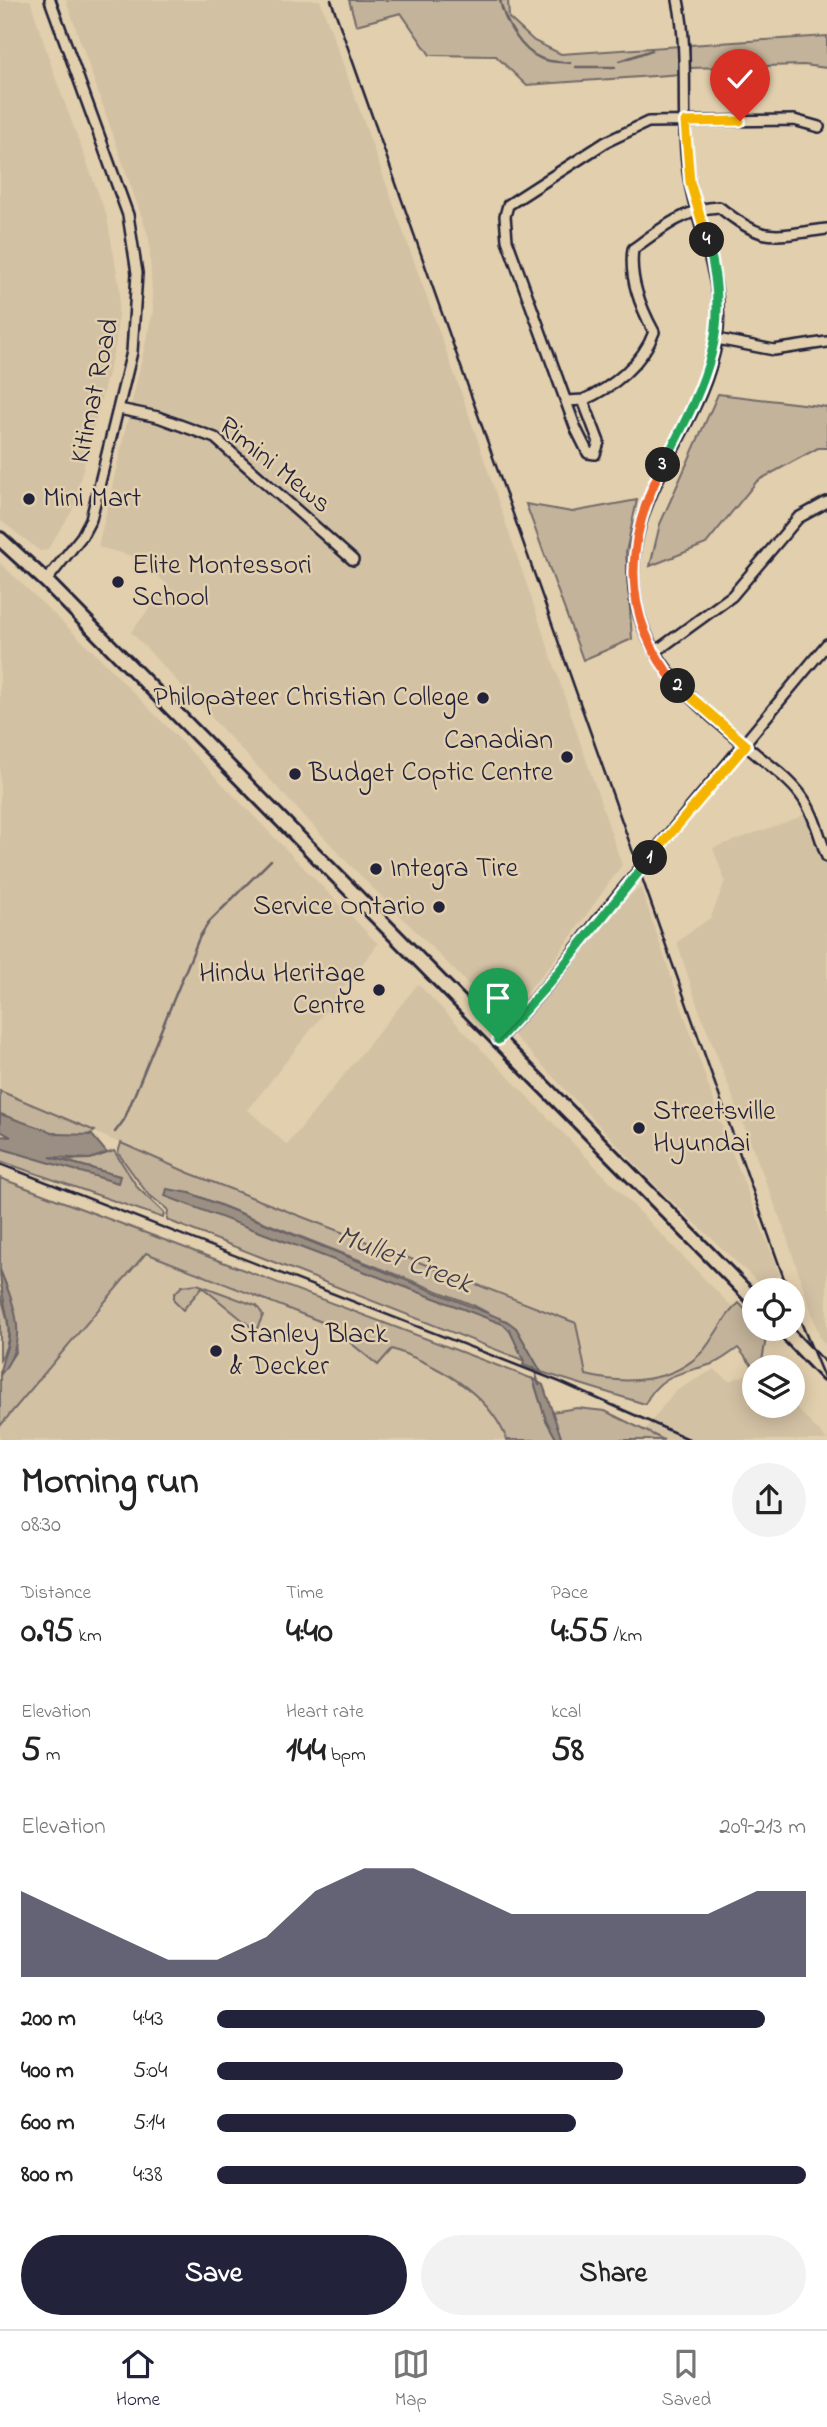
<!DOCTYPE html>
<html lang="en">
<head>
<meta charset="utf-8">
<style>
  body { margin:0; font-family:"Indie Flower",sans-serif; background:#f2f2f2; color:#222; height:100vh; display:flex; flex-direction:column; font-size:26px; white-space:nowrap }
  * { box-sizing:border-box; margin:0 }
  p { font-size:23px; color:#767676 }
  .icon { flex:none; width:38px; height:38px; fill:none; stroke:currentColor; stroke-width:2; stroke-linecap:round; stroke-linejoin:round }
  .map { position:relative; height:1440px; overflow:hidden }
  .side { display:flex; flex-direction:column; background:#fff; flex:1 }
  .side>* { flex:none }
  .controls { position:absolute; left:742px; top:1278px; display:grid; gap:14px }
  .controls a { display:grid; place-items:center; width:63px; height:63px; border-radius:50%; background:#fff; box-shadow:0 4px 18px #0003; font-size:35px }
  .pin { position:absolute; display:grid; place-items:center; width:60px; height:60px; color:#fff; margin:-72px -30px; border-radius:50% 50% 50% 0; rotate:-45deg; box-shadow:0 0 7px #0007 }
  .pin .icon { rotate:45deg }
  .km { position:absolute; width:35px; height:35px; margin:-18px; border-radius:50%; background:#222; color:#fff; font-size:19px; line-height:35px; text-align:center }
  .round { display:grid; place-items:center; flex:none; width:74px; height:74px; border-radius:37px; background:#f2f2f2 }
  .summary { display:flex; align-items:center; justify-content:space-between; height:119px; padding:0 21px }
  h1 { font-size:38px; font-weight:800; line-height:52px }
  .stats { display:grid; grid-template-columns:repeat(3,1fr); gap:10px; height:119px; padding:7px 21px }
  .stats div { display:grid; align-content:center }
  .stats b { font-size:35px; font-weight:800 }
  .stats small { font-size:19px; font-weight:400 }
  .stats p { font-size:19px }
  .chart { height:196px; padding:14px 21px }
  .chart p { display:flex; justify-content:space-between }
  .chart svg { width:100%; height:126px; margin-top:7px; fill:#22223b; opacity:.7 }
  .cta { display:flex; gap:14px; margin-top:auto; padding:14px 21px }
  .cta a { flex:1; height:80px; border-radius:42px; background:#22223b; color:#fff; font-size:28px; font-weight:800; line-height:80px; text-align:center }
  .cta a+a { background:#f2f2f2; color:#222 }
  ul { padding:0 21px; list-style:none; font-size:23px }
  li { display:grid; grid-template-columns:112px 84px 1fr; align-items:center; height:52px }
  li i { height:18px; border-radius:9px; background:#22223b }
  .tab-bar { display:flex; justify-content:space-around; align-items:center; height:98px; border-top:2px solid #e0e0e0; background:#fff; font-size:19px; color:#767676 }
  .tab-bar a { display:grid; justify-items:center; gap:4px }
  .tab-bar .selected { color:#22223b }
  .map>svg:first-child { display:block }
  .built { fill:#d3c1a4 }
  .green { fill:#c3b39a; stroke:#726a6a; stroke-width:2 }
  .water { fill:#9b8f83; stroke:#6b6366; stroke-width:2 }
  .lines { fill:none; stroke-linecap:round; stroke-linejoin:round }
  .stream { stroke:#6b6366; stroke-width:2.5 }
  .street-casing { stroke:#22223b; stroke-width:14 }
  .secondary-casing { stroke:#22223b; stroke-width:18 }
  .street { stroke:#e2cfad; stroke-width:9 }
  .secondary { stroke:#e2cfad; stroke-width:12 }
  .rail { stroke:#22223b; stroke-width:2.5 }
  .split-1-casing { stroke:#fff; stroke-width:14 }
  .split-2-casing { stroke:#fff; stroke-width:14 }
  .split-3-casing { stroke:#fff; stroke-width:14 }
  .split-4-casing { stroke:#fff; stroke-width:14 }
  .split-5-casing { stroke:#fff; stroke-width:14 }
  .split-1 { stroke:#22a559; stroke-width:9 }
  .split-2 { stroke:#f5b400; stroke-width:9 }
  .split-3 { stroke:#f0652b; stroke-width:9 }
  .split-4 { stroke:#22a559; stroke-width:9 }
  .split-5 { stroke:#f5b400; stroke-width:9 }
  .poi-dot { fill:#22223b; stroke:#e2cfad; stroke-width:2.5 }
  .labels { text-anchor:middle; dominant-baseline:central; stroke-width:5; stroke-linejoin:round; paint-order:stroke }
  .street-label { font-size:28px; fill:#22223b; stroke:#e2cfad }
  .poi-label { font-size:28px; fill:#22223b; stroke:#e2cfad; text-anchor:start }
  .water-label { font-size:30px; font-style:italic; fill:#403d4d; stroke:#e2cfad }
</style>
</head>
<body>
<div class="map">
<svg width="827" height="1440" viewBox="0 0 827 1440">
  <rect width="100%" height="100%" fill="#e2cfad"/>
  <filter id="ink" filterUnits="userSpaceOnUse"><feTurbulence type="fractalNoise" baseFrequency=".0143" numOctaves="2"/><feDisplacementMap in="SourceGraphic" scale="14" xChannelSelector="R" yChannelSelector="G"/><feConvolveMatrix kernelMatrix="1 2 1 2 8 2 1 2 1" color-interpolation-filters="sRGB"/></filter>
  <g filter="url(#ink)">
    <!-- built -->
    <path class="built" d="M 0,0 L 30,0 L 54,74 L 107,217 L 120,290 L 116,342 L 72,511 L 47,550 L 40,551 L 0,520 Z
      M 66,0 L 320,0 L 467,409 L 622,865 L 552,963 L 503,1019 L 350,865 L 131,632 L 168,585 L 133,556 L 98,547 L 153,311 L 149,238 Z
      M 0,563 L 99,657 L 378,944 L 248,1110 L 287,1145 L 418,984 L 733,1308 L 703,1351 L 689,1363 L 646,1380 L 607,1380 L 586,1375 L 576,1323 L 189,1173 L 0,1091 Z
      M 809,808 L 827,857 L 827,1347 L 820,1338 L 783,1226 L 698,1007 L 677,942 L 711,917 L 725,881 L 713,848 L 800,817 Z
      M 641,888 L 725,1134 L 780,1275 L 763,1287 L 658,1188 L 508,1029 L 604,912 Z
      M 139,1240 L 513,1384 L 549,1440 L 0,1440 L 0,1410 Z
      M 714,1369 L 729,1381 L 754,1372 L 754,1405 L 793,1404 L 827,1440 L 664,1440 L 645,1430 L 674,1392 Z"/>
    <!-- green -->
    <path class="green" d="M 349,0 L 508,0 L 509,18 L 534,41 L 561,54 L 680,46 L 682,74 L 526,85 L 496,56 L 430,55 L 401,13 L 356,25 Z
      M 827,36 L 827,68 L 804,65 L 690,68 L 690,45 Z
      M 718,394 L 827,407 L 827,448 L 818,448 L 757,481 L 706,544 L 650,566 L 660,524 Z
      M 637,500 L 626,552 L 632,639 L 583,660 L 526,504 L 572,512 Z
      M 0,1091 L 95,1131 C 76,1147 21,1122 0,1114 Z
      M 121,1143 L 189,1173 L 576,1323 L 586,1375 C 625,1385 673,1383 703,1351 C 716,1336 723,1316 739,1303 L 754,1319 L 754,1328 L 763,1328 L 767,1332 L 761,1367 L 754,1368 L 738,1348 C 729,1354 719,1363 709,1365 C 679,1374 660,1374 645,1404 L 541,1372 L 516,1328 L 473,1305 L 190,1193 L 166,1196 L 503,1324 L 510,1331 L 525,1361 L 167,1220 L 168,1210 L 147,1193 L 118,1153 Z
      M 0,1148 L 117,1182 L 119,1176 L 62,1160 L 90,1159 L 114,1151 L 138,1188 L 164,1213 L 163,1218 L 0,1161 Z
      M 0,1178 L 533,1379 L 546,1420 L 557,1440 L 507,1440 C 489,1393 437,1365 392,1349 L 378,1365 L 327,1324 L 146,1253 L 0,1426 L 0,1375 L 16,1351 L 7,1288 L 0,1270 Z
      M 197,1284 L 257,1306 L 263,1315 L 256,1331 L 202,1287 L 183,1310 L 174,1301 L 174,1294 L 182,1286 Z
      M 0,1294 C 8,1318 14,1337 0,1360 Z
      M 577,1408 L 605,1411 L 664,1440 L 562,1440 L 551,1412 Z"/>
    <!-- water -->
    <path class="water" d="M 0,1114 L 57,1134 L 92,1135 L 107,1153 L 90,1159 L 50,1157 L 120,1176 L 118,1183 L 0,1148 L 0,1136 L 11,1137 L 0,1131 Z
      M 167,1189 L 190,1193 L 507,1321 L 516,1328 L 541,1372 L 523,1365 L 524,1361 L 510,1331 L 503,1324 L 165,1196 Z
      M 0,1270 C 16,1309 29,1340 0,1375 C 0,1359 10,1348 9,1332 C 8,1310 0,1294 0,1270 Z
      M 533,1379 L 543,1385 L 562,1440 L 557,1440 L 546,1420 Z"/>
    <g class="lines">
      <!-- stream -->
      <path class="stream" d="M 500,0 C 504,21 521,51 542,59 C 550,62 561,62 570,63
        M 620,61 L 652,50
        M 576,67 L 615,67
        M 115,1132 L 124,1120 L 199,938 L 209,922 L 271,860
        M 534,1368 L 539,1385"/>
      <!-- street casing -->
      <g class="street-casing">
        <path id="street" d="M 678,0 C 689,53 681,109 687,163 C 693,224 726,275 717,339 C 702,434 614,503 637,607 C 653,674 707,713 757,755 C 772,767 789,779 800,794 C 814,812 819,836 827,857
          M 717,339 L 774,350 L 827,342
          M 583,400 C 612,388 643,363 654,332 C 640,306 629,278 633,249 C 658,231 686,208 719,207 C 766,244 770,236 827,229
          M 567,401 L 583,400 L 599,442 L 595,454 L 588,453 L 576,429 L 507,240 L 505,216 L 508,205 L 606,142 L 648,122 L 794,120 L 819,127
          M 119,409 L 158,417 L 215,438 L 353,560
          M 46,581 L 82,536 L 91,519 L 132,352 L 137,273 L 128,215 L 50,0
          M 655,652 L 732,596 L 798,518 L 827,502
          M 498,1040 L 551,981 L 604,912 L 827,644"/>
      </g>
      <!-- secondary casing -->
      <g class="secondary-casing">
        <path id="secondary" d="M 0,539 L 46,581 L 754,1300
          M 782,1328 L 827,1375"/>
      </g>
      <!-- street -->
      <use href="#street" class="street"/>
      <!-- secondary -->
      <use href="#secondary" class="secondary"/>
      <!-- rail -->
      <path class="rail" d="M 331,0 L 788,1290
        M 0,1164 L 560,1382 L 691,1440
        M 793,1303 L 827,1385"/>
    </g>
  </g>
  <g class="lines" filter="url(#ink)">
    <!-- split-1 casing -->
    <g class="split-1-casing">
      <path id="split-1" d="M 498,1040 L 551,981 L 650,858"/>
    </g>
    <!-- split-2 casing -->
    <g class="split-2-casing">
      <path id="split-2" d="M 650,858 L 746,745 L 678,686"/>
    </g>
    <!-- split-3 casing -->
    <g class="split-3-casing">
      <path id="split-3" d="M 663,465 C 624,541 620,618 678,686"/>
    </g>
    <!-- split-4 casing -->
    <g class="split-4-casing">
      <path id="split-4" d="M 663,465 C 704,385 734,332 707,240"/>
    </g>
    <!-- split-5 casing -->
    <g class="split-5-casing">
      <path id="split-5" d="M 707,240 L 690,182 L 685,122 L 740,121"/>
    </g>
    <!-- split-1 -->
    <use href="#split-1" class="split-1"/>
    <!-- split-2 -->
    <use href="#split-2" class="split-2"/>
    <!-- split-3 -->
    <use href="#split-3" class="split-3"/>
    <!-- split-4 -->
    <use href="#split-4" class="split-4"/>
    <!-- split-5 -->
    <use href="#split-5" class="split-5"/>
  </g>
  <!-- markers -->
  <g class="poi-dot">
    <circle cx="29" cy="499" r="7"/>
    <circle cx="118" cy="582" r="7"/>
    <circle cx="483" cy="698" r="7"/>
    <circle cx="567" cy="757" r="7"/>
    <circle cx="295" cy="774" r="7"/>
    <circle cx="376" cy="869" r="7"/>
    <circle cx="439" cy="907" r="7"/>
    <circle cx="379" cy="990" r="7"/>
    <circle cx="639" cy="1128" r="7"/>
    <circle cx="216" cy="1351" r="7"/>
  </g>
  <g class="labels">
    <!-- street labels -->
    <g class="street-label">
      <text transform="translate(96 391) rotate(-78)">Kitimat Road</text>
      <text transform="translate(274 466) rotate(39)">Rimini Mews</text>
    </g>
    <!-- poi labels -->
    <g class="poi-label">
      <text x="43" y="499">Mini Mart</text>
      <text x="132" y="566">Elite Montessori<tspan x="132" dy="32">School</tspan></text>
      <text x="469" y="698" text-anchor="end">Philopateer Christian College</text>
      <text x="553" y="741" text-anchor="end">Canadian<tspan x="553" dy="32">Coptic Centre</tspan></text>
      <text x="309" y="774">Budget</text>
      <text x="390" y="869">Integra Tire</text>
      <text x="425" y="907" text-anchor="end">Service Ontario</text>
      <text x="365" y="974" text-anchor="end">Hindu Heritage<tspan x="365" dy="32">Centre</tspan></text>
      <text x="653" y="1112">Streetsville<tspan x="653" dy="32">Hyundai</tspan></text>
      <text x="230" y="1335">Stanley Black<tspan x="230" dy="32">&amp; Decker</tspan></text>
    </g>
    <!-- water labels -->
    <g class="water-label">
      <text transform="translate(404 1261) rotate(21)">Mullet Creek</text>
    </g>
  </g>
</svg>
<div class="controls">
<a><svg class="icon" aria-label="locate" viewBox="0 0 24 24"><circle cx="12" cy="12" r="6"/><path d="M12 2v4M12 18v4M2 12h4M18 12h4"/></svg></a>
<a><svg class="icon" aria-label="layers" viewBox="0 0 24 24"><path d="M12 4l9 5-9 5-9-5zM3 14l9 5 9-5"/></svg></a>
</div>
<div class="pin" style="left:498px;top:1040px;background:#1e9e55"><svg class="icon" aria-label="arrive" viewBox="0 0 24 24"><path d="M6 21V4h12l-3 4 3 4H6"/></svg></div>
<div class="pin" style="left:740px;top:121px;background:#d93025"><svg class="icon" aria-label="check" viewBox="0 0 24 24"><path d="M5 12l5 5 9-10"/></svg></div>
<b class="km" style="left:650px;top:858px">1</b>
<b class="km" style="left:678px;top:686px">2</b>
<b class="km" style="left:663px;top:465px">3</b>
<b class="km" style="left:707px;top:240px">4</b>
</div>
<section class="side">
<div class="summary"><div><h1>Morning run</h1><p>08:30</p></div><a class="round"><svg class="icon" aria-label="share" viewBox="0 0 24 24"><path d="M12 15V3M7 8l5-5 5 5M5 13v7h14v-7"/></svg></a></div>
<div class="stats">
<div><p>Distance</p><b>0.95<small> km</small></b></div>
<div><p>Time</p><b>4:40</b></div>
<div><p>Pace</p><b>4:55<small> /km</small></b></div>
</div>
<div class="stats">
<div><p>Elevation</p><b>5<small> m</small></b></div>
<div><p>Heart rate</p><b>144<small> bpm</small></b></div>
<div><p>kcal</p><b>58</b></div>
</div>
<div class="chart"><p><span>Elevation</span>209–213 m</p>
<svg viewBox="0 0 160 44" preserveAspectRatio="none"><path d="M0 44V14L10 22L20 30L30 38L40 38L50 30L60 14L70 6L80 6L90 14L100 22L110 22L120 22L130 22L140 22L150 14L160 14V44z"/></svg>
</div>
<ul>
<li><b>200 m</b>4:43<i style="width:93%"></i></li>
<li><b>400 m</b>5:04<i style="width:69%"></i></li>
<li><b>600 m</b>5:14<i style="width:61%"></i></li>
<li><b>800 m</b>4:38<i style="width:100%"></i></li>
</ul>
<div class="cta"><a>Save</a><a>Share</a></div>
</section>
<nav class="tab-bar">
<a class="selected"><svg class="icon" aria-label="home" viewBox="0 0 24 24"><path d="M3 11l9-7 9 7M6 9v11h12V9"/></svg>Home</a>
<a><svg class="icon" aria-label="map" viewBox="0 0 24 24"><path d="M3 6l6-2 6 2 6-2v14l-6 2-6-2-6 2zM9 4v14M15 6v14"/></svg>Map</a>
<a><svg class="icon" aria-label="saved" viewBox="0 0 24 24"><path d="M7 4h10v16l-5-4-5 4z"/></svg>Saved</a>
</nav>
</body>
</html>
